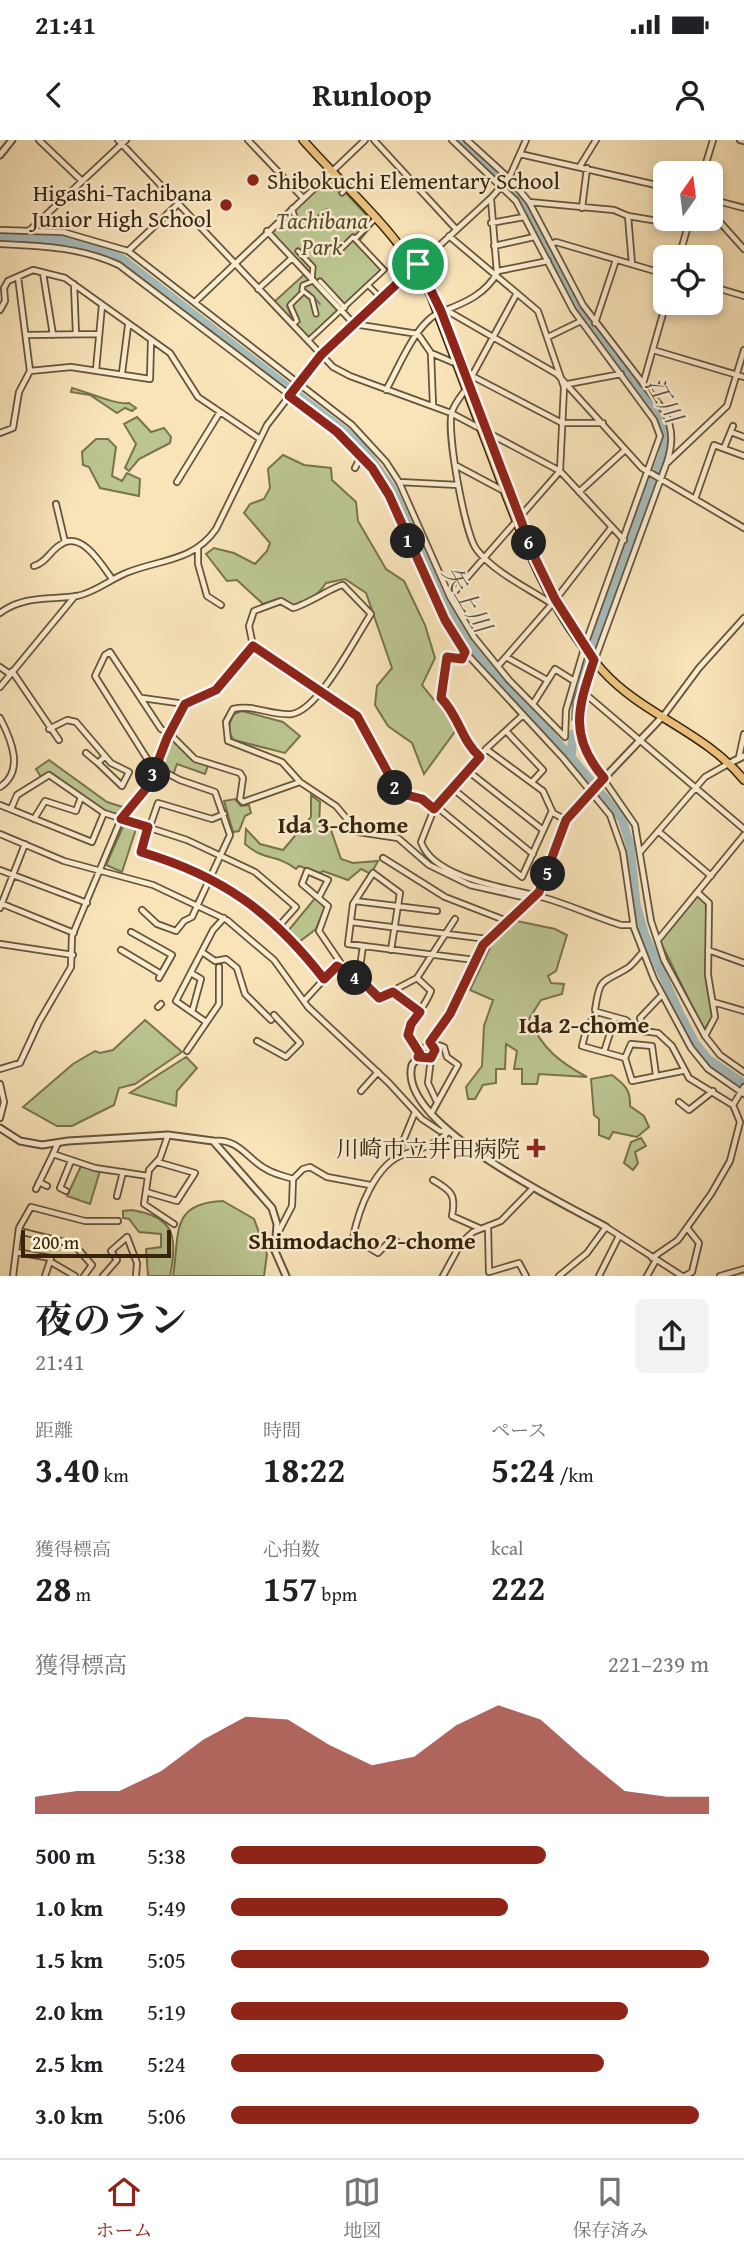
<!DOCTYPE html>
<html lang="ja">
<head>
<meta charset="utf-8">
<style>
  body { margin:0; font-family:"Gentium Book Plus","Noto Serif JP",serif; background:#f2f2f2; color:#202124; height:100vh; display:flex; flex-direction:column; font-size:26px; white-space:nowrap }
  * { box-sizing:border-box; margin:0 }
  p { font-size:23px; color:#757577 }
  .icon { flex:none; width:38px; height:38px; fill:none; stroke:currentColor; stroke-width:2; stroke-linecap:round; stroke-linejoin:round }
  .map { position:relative; height:1136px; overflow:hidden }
  .panel { display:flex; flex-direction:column; background:#fff; flex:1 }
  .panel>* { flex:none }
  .needle { width:46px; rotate:14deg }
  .controls { position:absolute; left:653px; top:21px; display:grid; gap:14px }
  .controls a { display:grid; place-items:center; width:70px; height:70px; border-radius:10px; background:#fff; box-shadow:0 4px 10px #0003; font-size:35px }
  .scale { position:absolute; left:21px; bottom:18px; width:150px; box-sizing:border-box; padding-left:7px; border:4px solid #36240c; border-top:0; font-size:19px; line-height:24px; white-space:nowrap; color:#36240c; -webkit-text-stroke:5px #fbedd2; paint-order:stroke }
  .pin { position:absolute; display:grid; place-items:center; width:60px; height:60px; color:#fff; margin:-30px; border:4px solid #fff; border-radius:50%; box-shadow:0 2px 7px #0007 }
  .km { position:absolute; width:35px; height:35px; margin:-18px; border-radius:50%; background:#222; color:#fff; font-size:19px; line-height:35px; text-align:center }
  .round { display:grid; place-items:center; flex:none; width:74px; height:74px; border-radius:10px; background:#f2f2f2 }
  .headline { display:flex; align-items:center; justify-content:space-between; height:119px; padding:0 35px }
  h1 { font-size:38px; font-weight:700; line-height:52px }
  .metrics { display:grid; grid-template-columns:repeat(3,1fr); gap:10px; height:119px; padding:7px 35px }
  .metrics div { display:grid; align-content:center }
  .metrics b { font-size:35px; font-weight:700 }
  .metrics small { font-size:19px; font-weight:400 }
  .metrics p { font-size:19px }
  .chart { height:196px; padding:14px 35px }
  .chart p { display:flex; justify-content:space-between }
  .chart svg { width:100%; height:126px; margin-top:7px; fill:#8f2418; opacity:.7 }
  ul { padding:0 35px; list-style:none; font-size:23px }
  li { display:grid; grid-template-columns:112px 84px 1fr; align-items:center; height:52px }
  li i { height:18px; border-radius:9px; background:#8f2418 }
  .status { display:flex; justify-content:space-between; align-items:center; height:49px; padding:0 35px; background:#fff; direction:ltr }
  .status svg { height:19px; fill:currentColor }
  header { display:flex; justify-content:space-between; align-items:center; height:91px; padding:0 35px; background:#fff; font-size:32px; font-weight:700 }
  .tabs { display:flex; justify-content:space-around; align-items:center; height:98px; border-top:2px solid #e0e0e0; background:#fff; font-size:19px; color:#757577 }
  .tabs a { display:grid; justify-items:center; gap:4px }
  .tabs .active { color:#8f2418 }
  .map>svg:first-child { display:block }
  .green { fill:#bbc591; stroke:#78744e; stroke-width:2 }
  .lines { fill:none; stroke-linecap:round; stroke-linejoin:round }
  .stream { stroke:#787f76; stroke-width:2 }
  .river { stroke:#a4bbbc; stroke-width:9 }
  .pedestrian-casing { stroke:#675438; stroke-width:7 }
  .minor-casing { stroke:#675438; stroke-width:8 }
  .tertiary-casing { stroke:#675438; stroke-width:9 }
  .primary-casing { stroke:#36240c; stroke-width:10 }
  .pedestrian { stroke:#fbedd2; stroke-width:3.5 }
  .minor { stroke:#fbedd2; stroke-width:4.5 }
  .tertiary { stroke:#fbedd2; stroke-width:5 }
  .primary { stroke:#ecc27d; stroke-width:7 }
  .route-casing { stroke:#fff; stroke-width:14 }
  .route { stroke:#8f2418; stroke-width:9 }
  .poi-dot { fill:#8f2418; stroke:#fbedd2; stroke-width:2.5 }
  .labels { text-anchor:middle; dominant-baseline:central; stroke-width:5; stroke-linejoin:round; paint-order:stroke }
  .poi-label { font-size:23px; fill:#36240c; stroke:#fbedd2; text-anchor:end }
  .park-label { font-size:23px; font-style:italic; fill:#574c2d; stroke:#fbedd2 }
  .water-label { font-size:24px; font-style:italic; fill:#575141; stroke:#fbedd2 }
  .neighbourhood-label { font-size:24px; font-weight:bold; fill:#36240c; stroke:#fbedd2 }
</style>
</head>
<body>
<div class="status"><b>21:41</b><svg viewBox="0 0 49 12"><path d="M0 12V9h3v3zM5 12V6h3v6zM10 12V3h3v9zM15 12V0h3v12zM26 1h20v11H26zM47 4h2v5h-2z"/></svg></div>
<header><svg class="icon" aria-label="back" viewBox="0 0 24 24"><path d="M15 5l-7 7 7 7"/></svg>Runloop<svg class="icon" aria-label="person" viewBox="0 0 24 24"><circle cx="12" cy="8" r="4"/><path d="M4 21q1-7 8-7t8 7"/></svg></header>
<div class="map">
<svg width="744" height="1136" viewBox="0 0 744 1136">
  <rect width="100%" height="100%" fill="#f9e4ba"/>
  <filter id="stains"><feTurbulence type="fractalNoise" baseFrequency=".00286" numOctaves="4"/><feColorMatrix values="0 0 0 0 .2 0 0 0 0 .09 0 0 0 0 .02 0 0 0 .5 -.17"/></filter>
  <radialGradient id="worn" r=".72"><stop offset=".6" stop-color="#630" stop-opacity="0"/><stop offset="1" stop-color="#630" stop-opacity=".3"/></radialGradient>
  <!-- green -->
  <path class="green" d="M 329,35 L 374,83 L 359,101 L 387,129 L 311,200 L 274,162 L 307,132 L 270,93 Z
    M 72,248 C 88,252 115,265 129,263 L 136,268 L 132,271 L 125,268 L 117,273 L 90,255 L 71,252 Z
    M 137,277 L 151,292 L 164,288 L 171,297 L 170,303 L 139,319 L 129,331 L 125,328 L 136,304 L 124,284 Z
    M 96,299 L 108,299 L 116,307 L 112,336 L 122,341 L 127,333 L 140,339 L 139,356 L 100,348 L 89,327 L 83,325 L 82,312 Z
    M 283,315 L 304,325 L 331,328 L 332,340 L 356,362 L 358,381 L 386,429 L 404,441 L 425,485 L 435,518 L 422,545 L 434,560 L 447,566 L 456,590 L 424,634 L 412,603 L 388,586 L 375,565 L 377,546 L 392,528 L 366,453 L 345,439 L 326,443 C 316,458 308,461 292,466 L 280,458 L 263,464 L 237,440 L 227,441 L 206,414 L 214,408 L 234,413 L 255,424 L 267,411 L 270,403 L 244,373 L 250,364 L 264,359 L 270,348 L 268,329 Z
    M 242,571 L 283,582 L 300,596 L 285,613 L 234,600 C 226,591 229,583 234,574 Z
    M 172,598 L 195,622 L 209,623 L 205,634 L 177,624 L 173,635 L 159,628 L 169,599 Z
    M 49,620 L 107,662 L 126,668 L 119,675 L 103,670 L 50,632 L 41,637 L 36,629 Z
    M 311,655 L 320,662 L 319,686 L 331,690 L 341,719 L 353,723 L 378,721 L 371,734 L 361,729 L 348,740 L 323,731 L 320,733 L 299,726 L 296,729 C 275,713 266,722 245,704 L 246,689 L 260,704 L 283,710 L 311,677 Z
    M 235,659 L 241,666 L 249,665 L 251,673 L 245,676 L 239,691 L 233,692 L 224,661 Z
    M 125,682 L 137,686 L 122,732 L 106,725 Z
    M 696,755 L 707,764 L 706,835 L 713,876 L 704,890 L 659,799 Z
    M 316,757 L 325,768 L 316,789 L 299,802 L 288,791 Z
    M 517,781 L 555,789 L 567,795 L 556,831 L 548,836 L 551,843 L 564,844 L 562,854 L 541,860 L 529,879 C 542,908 559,922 587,937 L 539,934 L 537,944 L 522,944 L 522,929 L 514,929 L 517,911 L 506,904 L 505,929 L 496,929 L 496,943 L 483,945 L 475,959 L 468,959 L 466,947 L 482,926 L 484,886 L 493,860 L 470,850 L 492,803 Z
    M 145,880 L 182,912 L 135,944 L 119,948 L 114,965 L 72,986 L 57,986 L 23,967 L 73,924 L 95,911 L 100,913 L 113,910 Z
    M 186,917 L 197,928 L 177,951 L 176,966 L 130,953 Z
    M 612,935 C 624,944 631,950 630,966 L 644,976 L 649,987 L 637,997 L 613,992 L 609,999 L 599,995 L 599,979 L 594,975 L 591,939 Z
    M 641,998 L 646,1006 L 635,1012 L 638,1023 L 633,1030 L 624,1023 L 631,1002 Z
    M 81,1026 L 100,1031 L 90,1064 L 67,1056 Z
    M 223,1061 L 254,1079 L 267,1114 L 264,1136 L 173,1136 C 180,1095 169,1063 223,1061 Z
    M 132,1070 C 175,1077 178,1097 170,1136 L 148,1136 L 146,1109 L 161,1107 L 161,1094 L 139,1092 L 129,1079 L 123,1078 L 123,1071 Z"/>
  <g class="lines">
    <!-- stream -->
    <path class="stream" d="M 297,156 L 300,151 L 309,152 L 320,164
      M 293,180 L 287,166 L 293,159
      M 572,580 L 573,561 L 580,543"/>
    <!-- river -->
    <path class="river" d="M 458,0 L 519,56 L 581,168 L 657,272 L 666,294 L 663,315 L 646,356 L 580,543
      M 0,97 L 70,101 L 121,118 L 359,302 L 392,348 L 441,458 L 470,506 L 571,617 L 622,679 L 630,705 L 636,764 L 644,793 L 679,872 L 695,903 L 708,919 L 744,944
      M 571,617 L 573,594"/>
    <!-- pedestrian casing -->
    <g class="pedestrian-casing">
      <path id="pedestrian" d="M 339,49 L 342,46
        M 342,53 L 345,50
        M 292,68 L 295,77
        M 311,85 L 327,72
        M 355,99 L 373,81
        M 298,111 L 313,127 L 312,140
        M 313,141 L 303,145 L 302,150 L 312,158 L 316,174
        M 320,141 L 345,168
        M 368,145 L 381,158
        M 293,184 L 297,181 L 290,165 L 302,153
        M 308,201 L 384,130 L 353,97 L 340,110"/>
    </g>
    <!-- minor casing -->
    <g class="minor-casing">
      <path id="minor" d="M 39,0 L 82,41
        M 118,0 L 333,227 L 350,236 L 451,273 L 560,331 L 624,400
        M 248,0 L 303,58
        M 374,0 L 456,89
        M 467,0 L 512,41 L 529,62 L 583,165 L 665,272 C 673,290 673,304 667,322 L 583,552 L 579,592 L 588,617 L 635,685 L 651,781 L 664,820 L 705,896 L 720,915 L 744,932
        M 740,0 L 744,1
        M 520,14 L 665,47
        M 580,26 L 596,0
        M 703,33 L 713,0
        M 710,59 L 744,68
        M 529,62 L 614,70 L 628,76 L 688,86
        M 582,68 L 587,28
        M 710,71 L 744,109
        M 628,76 L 632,124
        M 491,83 L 524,77
        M 0,90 L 63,92 L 128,111 L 352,285 L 386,322 L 399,342 L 450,457 L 474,497 L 509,540 L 565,597 L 566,570 L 586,502 L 660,296 L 654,280 L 573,170 L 516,61 L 452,0
        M 30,90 L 126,0
        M 267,91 L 354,184 L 418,194 L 431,213 L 457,224
        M 449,96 L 538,171 L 564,247 L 560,331 L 450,457
        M 0,104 C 42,106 80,107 119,125 L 337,291 L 372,328 L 389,355 L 445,480 L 465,512 L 563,618 L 610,675 L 623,712 L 634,788 L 654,839 L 691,908 L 708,929 L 744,954
        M 551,104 L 556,102 L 665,134
        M 494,106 L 534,97
        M 128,111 L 178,64
        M 679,117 L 690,79
        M 498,131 L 548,121
        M 43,133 L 53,195
        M 74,144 L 76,194
        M 710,146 L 744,156
        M 258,149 L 292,118
        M 195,162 L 365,0
        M 0,170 L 5,161 L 4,148 L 8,141 L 33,130 L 65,138 L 170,213 L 198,257 L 260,299
        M 446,170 C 467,162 486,153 497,133 L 491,59
        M 595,183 L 616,120
        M 27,195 L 99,194
        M 548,197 L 581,181
        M 653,210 L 744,237
        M 431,214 L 433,265
        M 96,230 L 102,165
        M 30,231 L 71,227 L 150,239 L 151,201
        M 122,233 L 128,186
        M 472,236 L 562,283 L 603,283
        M 467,238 L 472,236 L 517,153
        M 568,244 L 621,234
        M 643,244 L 666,163
        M 466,249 C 461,256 454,264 452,272 C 446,290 465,396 477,410 C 495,433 528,448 552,464
        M 386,250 C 400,226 417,177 446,170 L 557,234 L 642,328 L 744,388
        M 731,292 L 744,297
        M 0,293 L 13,288 L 19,252 L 30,231 L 18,137
        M 724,308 L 733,286
        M 668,322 L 727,266 L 744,210
        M 457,326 L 502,350
        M 355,328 L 361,316
        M 177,342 L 220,272
        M 399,342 L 458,345
        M 579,352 L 625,310
        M 695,359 L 714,305 L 744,316
        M 56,364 L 65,402
        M 198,408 L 198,424 L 207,456 L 221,465
        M 34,426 C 47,422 49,412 60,405 C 81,389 102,425 112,439
        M 0,473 C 24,455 50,460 77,456 C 94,453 111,439 126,433 C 160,419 193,422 216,389 L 267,285 L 321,215 L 491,58 L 509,38 L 526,0
        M 253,506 L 357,576 L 399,653 L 422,659 L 434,669 L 421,702 C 434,740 511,748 545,758 C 570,765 595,777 621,785 L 633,785
        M 465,512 L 462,519 L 448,517 L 441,558 C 459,576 461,600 480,616
        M 506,517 L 547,540
        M 498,526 L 552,464 L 611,388
        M 0,527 L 10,534
        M 12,531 L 59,600
        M 0,547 L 75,456
        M 583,552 L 744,689
        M 142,558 L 185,564
        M 533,564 L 555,529 L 574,541
        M 664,575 L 699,528 L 744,478
        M 0,578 C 11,599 25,631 0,647
        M 49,589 L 67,580 L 76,582 L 111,623 L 129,632 L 122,646 L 98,623 L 105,616
        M 506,591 L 543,630 L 532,642
        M 486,609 L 543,651 L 553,673 L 566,680
        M 86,613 L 98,623
        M 739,617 L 744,594
        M 468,631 L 543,690
        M 452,648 L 533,714
        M 0,665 L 92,702 L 104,673
        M 437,667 L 522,737 L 552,671
        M 435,668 L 486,609 L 523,575
        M 11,669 L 17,655 L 49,635 L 104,673 L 187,700 L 255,732 L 296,767 L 279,786
        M 224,674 L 212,679 L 158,663 L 141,712 C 222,736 273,773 324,839
        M 34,679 L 45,661 L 76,671 L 81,657
        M 658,691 L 711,736
        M 0,694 L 64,721 L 153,745 L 227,780 L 274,820 L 308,867 L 389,943 L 422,979 L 440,991 L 448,991
        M 641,711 L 705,637 L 728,624
        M 383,718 L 445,757 L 507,781
        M 0,730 L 87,763
        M 697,752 L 709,763 L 708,835 L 715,877 L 705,896
        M 355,761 L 437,771
        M 0,763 L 74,793
        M 0,768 L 25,704
        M 142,770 L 157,784 L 176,791 L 184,781 L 192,777 L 230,695 L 215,652 L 180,640 L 151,625 L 95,536 L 105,515 L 110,512 L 161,589 L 169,593 L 195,619 L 240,633 L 243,638 L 240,659 L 243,662 L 300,642
        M 351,782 L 487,799
        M 131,792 L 172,815 L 159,838
        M 658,800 L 744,695
        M 0,804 L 73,815
        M 121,810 L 161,834
        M 391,810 L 400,753 L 373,733 L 353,764 L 348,804 L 475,820
        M 708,810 L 744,823
        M 202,812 L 215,821 L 226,819 L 237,828 L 245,854 L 271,880
        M 337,826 L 362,841 L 379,858 L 417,838 L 455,779
        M 191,833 L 201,839 L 192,872
        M 359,834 L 363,806
        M 417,838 L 431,851 C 425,867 413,877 408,892 L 420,914
        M 392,852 L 420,872
        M 304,861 L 340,822 L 319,791 L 328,766 L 302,744 L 307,731 L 328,740 L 319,757
        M 713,862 L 744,871
        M 158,867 L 161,864
        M 597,872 L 615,877 L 604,912
        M 615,877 L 626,880 L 636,890 L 658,893 L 672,906 L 689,938 L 733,965 L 740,982 L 730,1021 L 711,1054 L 678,1100 L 652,1118
        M 206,882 L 176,861 L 213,790 L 224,778
        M 645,892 L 640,878 L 662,855
        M 257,901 L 286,917 L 300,903 L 274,875
        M 430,902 L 444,907 L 447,917 L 458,925 L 431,974
        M 187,911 L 219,864 L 219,827
        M 418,917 L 434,916 L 433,903
        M 431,918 L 428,943 L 436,960
        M 625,918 L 582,906 L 587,887 L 597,872 L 595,870 C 600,837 601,844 626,829 C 632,826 637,818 642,813
        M 0,929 L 20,923 L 39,882 L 71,827 L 72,796 L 121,679 L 149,644 L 167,599 L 185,564 L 216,549 L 253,506 L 249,486 L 254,471 L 281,461 L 293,468 C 308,464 334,446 343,445 L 371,474 C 355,498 319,570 292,574 C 271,576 254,564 233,569 L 226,582 L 228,601 L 282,622 L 300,642 L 336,666 L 358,692 L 398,698 L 429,725 L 470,745 L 523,757 L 528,761
        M 656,935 L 652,906 L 631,904 L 625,918 L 632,941 L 682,931
        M 0,944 L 4,962 L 0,978
        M 361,951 L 378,932
        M 679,962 L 689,970 L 713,951
        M 733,965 L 744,947
        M 168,995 L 160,1018 L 149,1030 L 144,1064 L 174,1084
        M 213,1001 C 239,998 247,1019 266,1029 C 274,1034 284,1036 293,1039
        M 58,1003 L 53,1014 L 95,1028 L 148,1036
        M 402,1015 L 399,1011 L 415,972
        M 433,1040 C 452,1051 456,1055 452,1076 L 479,1088
        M 39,1042 L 47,1046
        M 36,1049 L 53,1014
        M 66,1051 L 60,1048 L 71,1021
        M 146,1052 L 177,1061 L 195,1033 L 157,1022
        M 117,1056 L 123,1032
        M 488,1086 L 489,1132 L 519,1123 L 526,1136
        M 19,1091 L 68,1103 L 77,1108 L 92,1125 L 84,1136
        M 277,1095 L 292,1066 L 293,1039 L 303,1029 L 310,1027 L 327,1037 L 370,1045
        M 396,1101 L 391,1100 L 378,1113 L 353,1098 C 358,1071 375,1023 405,1014 C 420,1009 437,1004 448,992
        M 16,1112 L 51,1118 L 45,1136
        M 51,1122 L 75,1136
        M 13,1136 L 19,1088 L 31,1067 L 85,1081 L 118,1081
        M 103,1136 L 117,1120 L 111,1111 L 127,1097 L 137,1123 L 136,1136
        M 443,1136 L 461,1103 L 473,1092 L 501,1081 L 533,1048
        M 559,1136 L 587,1113 L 606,1087 L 682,1136
        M 599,1136 L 619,1096
        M 647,1136 L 656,1120
        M 685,1136 L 692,1132 L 699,1103 L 688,1089
        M 720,1136 L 744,1129"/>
    </g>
    <!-- tertiary casing -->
    <g class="tertiary-casing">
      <path id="tertiary" d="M 0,15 L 12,0
        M 730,623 L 744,616
        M 0,988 L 20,1001 L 42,1005 L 68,1001 L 168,995 L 213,1001 L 272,1068 L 277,1084 L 275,1111 L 286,1136
        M 606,1087 C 563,1063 396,984 412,925 L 450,875 L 483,805 L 544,744 L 556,703 L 571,673 L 664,575"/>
    </g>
    <!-- primary casing -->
    <g class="primary-casing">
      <path id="primary" d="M 303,0 C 347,50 402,95 431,156 C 452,210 472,265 493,320 C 521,395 548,470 602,530 C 642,575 704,591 744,640"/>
    </g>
    <!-- pedestrian -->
    <use href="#pedestrian" class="pedestrian"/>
    <!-- minor -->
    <use href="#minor" class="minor"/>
    <!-- tertiary -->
    <use href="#tertiary" class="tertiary"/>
    <!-- primary -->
    <use href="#primary" class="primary"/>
  </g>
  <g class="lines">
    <!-- route casing -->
    <g class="route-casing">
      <path id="route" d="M 418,124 L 441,171 L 536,420 L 555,459 L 594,520 C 578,568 568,596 604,638 L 566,680 L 539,752 L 483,805 L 450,874 L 430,902 L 435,910 L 431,918 L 418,917 L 420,914 L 408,895 L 411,884 L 420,872 L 393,852 L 379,858 L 362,841 L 337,826 L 324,839 C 272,772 222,736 141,712 L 148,687 L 121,679 L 149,645 L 167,598 L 185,564 L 216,550 L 253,506 L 357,576 L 399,653 L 422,659 L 434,669 L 480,617 C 461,600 459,576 441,558 L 447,517 L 462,519 L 465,512 L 445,480 L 389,355 L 372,328 L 337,292 L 289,256 L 321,215 Z"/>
    </g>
    <!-- route -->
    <use href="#route" class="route"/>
  </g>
  <!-- markers -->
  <g class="poi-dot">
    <circle cx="253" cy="40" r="7"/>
    <circle cx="226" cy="65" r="7"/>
    <path d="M532.5 997.5h7v7h7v7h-7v7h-7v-7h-7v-7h7z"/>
  </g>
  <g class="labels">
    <!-- poi labels -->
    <g class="poi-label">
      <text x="267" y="40" text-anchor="start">Shibokuchi Elementary School</text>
      <text x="212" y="52">Higashi-Tachibana<tspan x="212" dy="26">Junior High School</tspan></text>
      <text x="520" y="1008">川崎市立井田病院</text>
    </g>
    <!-- park labels -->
    <g class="park-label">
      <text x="322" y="80">Tachibana<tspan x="322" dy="26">Park</tspan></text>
    </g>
    <!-- water labels -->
    <g class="water-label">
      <text transform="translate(664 260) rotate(60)">江川</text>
      <text transform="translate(467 459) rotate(60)">矢上川</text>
    </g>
    <!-- neighbourhood labels -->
    <g class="neighbourhood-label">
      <text x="343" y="684">Ida 3-chome</text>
      <text x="584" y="884">Ida 2-chome</text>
      <text x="362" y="1100">Shimodacho 2-chome</text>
    </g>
  </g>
  <rect width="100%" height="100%" filter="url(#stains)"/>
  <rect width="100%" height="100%" fill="url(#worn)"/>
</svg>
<div class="controls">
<a><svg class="needle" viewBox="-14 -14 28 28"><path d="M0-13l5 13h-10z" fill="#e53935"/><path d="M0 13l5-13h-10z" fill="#757577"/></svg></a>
<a><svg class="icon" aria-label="locate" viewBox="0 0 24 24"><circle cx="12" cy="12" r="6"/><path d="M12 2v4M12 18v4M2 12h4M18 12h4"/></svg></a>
</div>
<div class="scale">200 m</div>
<div class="pin" style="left:418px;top:124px;background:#1e9e55"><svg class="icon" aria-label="arrive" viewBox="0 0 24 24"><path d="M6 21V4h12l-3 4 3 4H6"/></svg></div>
<b class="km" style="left:408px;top:401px">1</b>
<b class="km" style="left:395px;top:648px">2</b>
<b class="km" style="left:153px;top:635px">3</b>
<b class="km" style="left:355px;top:838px">4</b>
<b class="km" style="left:548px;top:734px">5</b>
<b class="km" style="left:529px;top:403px">6</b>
</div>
<section class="panel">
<div class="headline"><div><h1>夜のラン</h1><p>21:41</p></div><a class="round"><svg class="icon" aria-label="share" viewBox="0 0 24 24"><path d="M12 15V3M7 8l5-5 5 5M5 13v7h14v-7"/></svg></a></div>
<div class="metrics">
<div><p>距離</p><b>3.40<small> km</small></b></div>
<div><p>時間</p><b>18:22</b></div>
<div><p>ペース</p><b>5:24<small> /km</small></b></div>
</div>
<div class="metrics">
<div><p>獲得標高</p><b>28<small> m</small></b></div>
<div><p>心拍数</p><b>157<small> bpm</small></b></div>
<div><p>kcal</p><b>222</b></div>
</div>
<div class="chart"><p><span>獲得標高</span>221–239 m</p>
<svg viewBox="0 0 160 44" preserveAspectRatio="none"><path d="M0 44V38L10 36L20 36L30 29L40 18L50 10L60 11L70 20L80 27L90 24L100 13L110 6L120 11L130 24L140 36L150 38L160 38V44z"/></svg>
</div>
<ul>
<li><b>500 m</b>5:38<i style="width:66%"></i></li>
<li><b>1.0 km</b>5:49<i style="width:58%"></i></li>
<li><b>1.5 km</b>5:05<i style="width:100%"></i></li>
<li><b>2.0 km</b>5:19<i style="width:83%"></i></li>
<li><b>2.5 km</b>5:24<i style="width:78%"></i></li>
<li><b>3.0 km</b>5:06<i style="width:98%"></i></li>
</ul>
</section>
<nav class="tabs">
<a class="active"><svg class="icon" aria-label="home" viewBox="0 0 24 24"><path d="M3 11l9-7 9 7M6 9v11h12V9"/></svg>ホーム</a>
<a><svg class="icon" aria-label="map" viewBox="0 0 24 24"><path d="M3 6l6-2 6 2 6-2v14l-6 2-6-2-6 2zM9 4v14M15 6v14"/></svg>地図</a>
<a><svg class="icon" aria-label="saved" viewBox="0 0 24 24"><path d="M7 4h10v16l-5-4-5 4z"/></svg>保存済み</a>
</nav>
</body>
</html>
